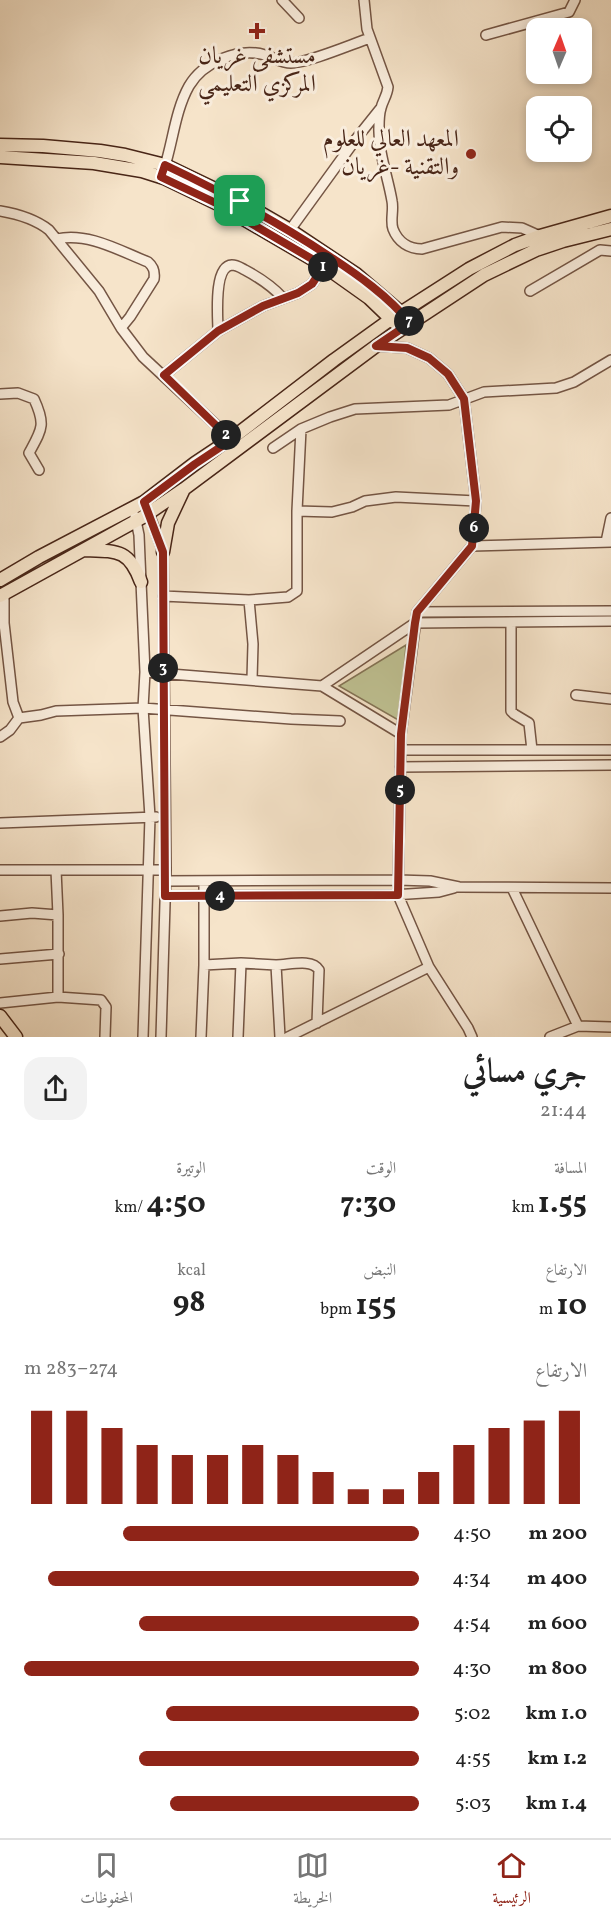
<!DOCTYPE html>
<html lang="ar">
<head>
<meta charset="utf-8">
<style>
  body { margin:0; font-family:Vollkorn,Amiri,serif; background:#f2f2f2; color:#222; direction:rtl; height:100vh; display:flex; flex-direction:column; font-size:22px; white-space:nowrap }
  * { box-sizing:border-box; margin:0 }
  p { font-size:20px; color:#767676 }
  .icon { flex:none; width:33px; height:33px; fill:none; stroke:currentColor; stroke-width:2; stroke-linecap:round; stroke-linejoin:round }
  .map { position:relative; height:1037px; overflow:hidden; direction:ltr }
  .drawer { display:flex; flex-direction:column; background:#fff; flex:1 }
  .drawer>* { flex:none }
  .needle { width:39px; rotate:2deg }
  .tools { position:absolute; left:526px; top:18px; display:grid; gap:12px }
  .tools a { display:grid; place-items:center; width:66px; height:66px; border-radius:12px; background:#fff; box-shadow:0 3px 9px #0003; font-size:30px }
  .pin { position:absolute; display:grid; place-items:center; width:51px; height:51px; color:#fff; margin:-26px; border-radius:12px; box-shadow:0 3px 9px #0006 }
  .km { position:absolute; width:30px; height:30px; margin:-15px; border-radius:50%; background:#222; color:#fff; font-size:16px; line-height:30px; text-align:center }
  .round { display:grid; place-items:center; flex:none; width:63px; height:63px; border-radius:18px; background:#f2f2f2 }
  .overview { display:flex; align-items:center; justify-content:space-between; height:102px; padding:0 24px }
  h1 { font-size:33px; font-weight:700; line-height:45px }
  .figures { display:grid; grid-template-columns:repeat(3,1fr); gap:9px; height:102px; padding:6px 24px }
  .figures div { display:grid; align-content:center }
  .figures b { font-size:30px; font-weight:700 }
  .figures small { font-size:16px; font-weight:400 }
  .figures p { font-size:16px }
  .chart { height:168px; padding:12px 24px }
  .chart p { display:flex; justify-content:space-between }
  .chart svg { width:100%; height:108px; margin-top:6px; stroke:#8f2418; stroke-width:6 }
  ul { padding:0 24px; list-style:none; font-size:20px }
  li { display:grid; grid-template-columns:96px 72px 1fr; align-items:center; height:45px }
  li i { height:15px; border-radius:8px; background:#8f2418 }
  .tab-bar { display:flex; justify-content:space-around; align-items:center; height:84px; border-top:2px solid #e0e0e0; background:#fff; font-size:16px; color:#767676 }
  .tab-bar a { display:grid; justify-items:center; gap:3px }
  .tab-bar .on { color:#8f2418 }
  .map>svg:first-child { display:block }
  .green { fill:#c0c394; stroke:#847456; stroke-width:1.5 }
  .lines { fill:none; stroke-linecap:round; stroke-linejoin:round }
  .minor-casing { stroke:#745544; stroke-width:12 }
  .major-casing { stroke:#482517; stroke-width:15 }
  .minor { stroke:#f9eddd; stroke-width:9 }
  .major { stroke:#f6e4ca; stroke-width:12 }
  .route-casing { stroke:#fff; stroke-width:12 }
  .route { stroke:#8f2418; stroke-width:8 }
  .poi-dot { fill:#8f2418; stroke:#f9eddd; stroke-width:2 }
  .labels { text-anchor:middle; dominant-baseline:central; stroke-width:6; stroke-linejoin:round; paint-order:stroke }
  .poi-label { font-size:24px; fill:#482517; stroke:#f9eddd }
</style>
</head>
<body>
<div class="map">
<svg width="611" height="1037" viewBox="0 0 611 1037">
  <rect width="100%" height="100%" fill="#f6e4ca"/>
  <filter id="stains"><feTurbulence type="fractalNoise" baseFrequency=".00333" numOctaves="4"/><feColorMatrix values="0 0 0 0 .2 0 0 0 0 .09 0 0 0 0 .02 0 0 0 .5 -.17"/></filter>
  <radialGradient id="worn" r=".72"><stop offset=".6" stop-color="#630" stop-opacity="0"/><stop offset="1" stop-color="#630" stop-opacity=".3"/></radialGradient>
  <!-- green -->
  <path class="green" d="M 406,645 L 400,721 L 339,686 Z"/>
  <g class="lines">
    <!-- minor casing -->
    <g class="minor-casing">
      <path id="minor" d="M 282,0 L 299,18
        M 364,0 L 367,29 L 388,87 C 387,96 383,100 381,108 C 379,114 379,121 379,127 C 378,152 388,177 392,201 C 394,210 390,221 393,229 C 398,242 409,249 422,249 L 502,227 L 522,228 L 540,236
        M 486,35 L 569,12 L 575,0
        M 164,169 C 173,142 175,111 189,86 C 203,62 239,47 265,55 C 274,58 282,63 291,63 C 308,63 352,44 370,38
        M 0,211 C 18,214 35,219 49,230 L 99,291 L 121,328 L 143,357 L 231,439
        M 290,230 L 356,139 L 380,109
        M 57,239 C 88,232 120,251 148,262 C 154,267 155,272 154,279 L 130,317 L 121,328
        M 530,291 L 600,250 L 611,251
        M 218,331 C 218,318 213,266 232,265 C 237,265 241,268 245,270 C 260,278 272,286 283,298
        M 376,346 L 407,348 L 429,358 L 448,374 L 464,399 L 476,501 L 472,546
        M 164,375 L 218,331 L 263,306 L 298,293 L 312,284 L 324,266
        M 0,394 L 18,393 L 34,399 C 46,425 42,429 29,453 L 39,470
        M 273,448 L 301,429 L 330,417 L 355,409 L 449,405 L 484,392 L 556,388 L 574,382 L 611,360
        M 147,508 L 163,552 L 166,870 L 161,1037
        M 297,511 L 332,512 L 352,507 L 365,501 L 396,497 L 476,501
        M 135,516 L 139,535 L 140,559 L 145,672 L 143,708 L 150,817 L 143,1037
        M 606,542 L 611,518
        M 4,594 L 4,623
        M 163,596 L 249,600 L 288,597 L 297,591 L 297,511 L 301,429
        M 249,600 L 253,644 L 252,679
        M 417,612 L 611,611
        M 511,622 L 511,711 L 514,714 L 529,723 L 532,750
        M 0,624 L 4,623 L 13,702 L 19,718 L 41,715 L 56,711 L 143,708 L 291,719 L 340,721
        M 145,672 L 322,686 L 401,734 L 417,612 L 472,546 L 611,542
        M 322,686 L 415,623 L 611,621
        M 576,695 L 611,699
        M 401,734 L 398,895 L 429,967 L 468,1028 L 472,1037
        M 0,737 L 10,730 L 19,718
        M 401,750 L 611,750
        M 400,767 L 611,765
        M 0,823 L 156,817
        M 0,870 L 166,870
        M 56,870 L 58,915 L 58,997
        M 165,881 L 398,880 L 430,881 L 459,887 L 611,888
        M 204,881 L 204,965
        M 512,888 L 578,1026
        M 165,896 L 393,895 L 439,892 L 454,888
        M 0,916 L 32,913 L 58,915
        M 0,959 L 59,954
        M 276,965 C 289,965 312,958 319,970 L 317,1023
        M 0,1003 L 58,997 L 101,1000 L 106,1007 L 105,1037
        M 201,1037 L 204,965 L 241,963 L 276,965 L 280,1037
        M 238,1037 L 241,963
        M 288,1037 L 429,967
        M 550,1037 L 578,1026 L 611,1027"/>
    </g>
    <!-- major casing -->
    <g class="major-casing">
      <path id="major" d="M 0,145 L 43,146 L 100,151 L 125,155 L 165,165 L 240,201 L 290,230 L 356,274 L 405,316
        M 0,157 L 94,163 L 142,171 L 164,178 L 218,204 L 324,266 L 369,298 L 395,323
        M 84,550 C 117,551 129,549 141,582
        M 163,552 L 168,523 L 183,491
        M 0,580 L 39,557 L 144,502 L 195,463 L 231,439 L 334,360 L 391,319 L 469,269 L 515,245 L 540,236 L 611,216
        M 0,596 L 143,517 L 184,489 L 376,346 L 484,275 L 536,250 L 563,241 L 611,229
        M 0,1016 L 16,1037"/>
    </g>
    <!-- minor -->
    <use href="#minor" class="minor"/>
    <!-- major -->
    <use href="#major" class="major"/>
  </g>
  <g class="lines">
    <!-- route casing -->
    <g class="route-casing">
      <path id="route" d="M 165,165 C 222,192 276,221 329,256 C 358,275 388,296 410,323 L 376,346 L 407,348 L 429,358 L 448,374 L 464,399 L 476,501 L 472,546 L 417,612 L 415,623 L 401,734 L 398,895 L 165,896 L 163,552 L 144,502 L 195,464 L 231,440 L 164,375 L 218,331 L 263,306 L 298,293 L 312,284 L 324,266 L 218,204 L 161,177 Z"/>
    </g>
    <!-- route -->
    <use href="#route" class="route"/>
  </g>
  <!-- markers -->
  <g class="poi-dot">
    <path d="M254 22h6v6h6v6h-6v6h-6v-6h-6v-6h6z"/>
    <circle cx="471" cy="154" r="6"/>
  </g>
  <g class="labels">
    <!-- poi labels -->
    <g class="poi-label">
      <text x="257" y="57">مستشفى غريان<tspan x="257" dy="28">المركزي التعليمي</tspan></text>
      <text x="459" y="140" text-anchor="end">المعهد العالي للعلوم<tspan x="459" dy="28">والتقنية -غريان</tspan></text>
    </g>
  </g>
  <rect width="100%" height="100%" filter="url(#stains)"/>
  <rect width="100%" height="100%" fill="url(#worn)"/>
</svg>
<div class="tools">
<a><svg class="needle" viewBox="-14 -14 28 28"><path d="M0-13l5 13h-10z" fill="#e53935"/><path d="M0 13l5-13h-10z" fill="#767676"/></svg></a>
<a><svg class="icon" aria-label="locate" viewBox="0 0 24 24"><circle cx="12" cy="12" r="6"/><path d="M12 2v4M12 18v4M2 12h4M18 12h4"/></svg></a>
</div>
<div class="pin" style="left:240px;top:201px;background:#1e9e55"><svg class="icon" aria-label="arrive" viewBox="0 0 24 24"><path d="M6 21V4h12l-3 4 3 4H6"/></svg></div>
<b class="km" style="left:323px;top:267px">1</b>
<b class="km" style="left:226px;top:435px">2</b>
<b class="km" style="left:163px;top:668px">3</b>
<b class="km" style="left:220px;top:896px">4</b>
<b class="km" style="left:400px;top:790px">5</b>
<b class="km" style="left:474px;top:528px">6</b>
<b class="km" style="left:409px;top:321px">7</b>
</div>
<section class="drawer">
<div class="overview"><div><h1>جري مسائي</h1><p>21:44</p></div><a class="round"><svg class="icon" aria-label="share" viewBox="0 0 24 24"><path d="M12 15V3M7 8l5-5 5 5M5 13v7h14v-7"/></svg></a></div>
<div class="figures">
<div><p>المسافة</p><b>1.55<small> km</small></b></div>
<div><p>الوقت</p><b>7:30</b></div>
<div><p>الوتيرة</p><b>4:50<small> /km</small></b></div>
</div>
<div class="figures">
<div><p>الارتفاع</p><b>10<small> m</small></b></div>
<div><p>النبض</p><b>155<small> bpm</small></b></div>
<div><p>kcal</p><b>98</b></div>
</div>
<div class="chart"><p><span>الارتفاع</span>274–283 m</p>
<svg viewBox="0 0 160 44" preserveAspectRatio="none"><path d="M5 44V6M15 44V6M25 44V13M35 44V20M45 44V24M55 44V24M65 44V20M75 44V24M85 44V31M95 44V38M105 44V38M115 44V31M125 44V20M135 44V13M145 44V10M155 44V6"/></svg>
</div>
<ul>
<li><b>200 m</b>4:50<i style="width:75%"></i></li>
<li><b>400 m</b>4:34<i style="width:94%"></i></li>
<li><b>600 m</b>4:54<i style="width:71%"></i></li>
<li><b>800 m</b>4:30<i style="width:100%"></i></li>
<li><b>1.0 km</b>5:02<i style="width:64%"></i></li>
<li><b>1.2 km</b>4:55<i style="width:71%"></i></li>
<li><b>1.4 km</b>5:03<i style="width:63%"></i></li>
</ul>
</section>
<nav class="tab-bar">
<a class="on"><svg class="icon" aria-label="home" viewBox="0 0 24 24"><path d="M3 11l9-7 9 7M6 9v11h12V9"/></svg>الرئيسية</a>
<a><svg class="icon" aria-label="map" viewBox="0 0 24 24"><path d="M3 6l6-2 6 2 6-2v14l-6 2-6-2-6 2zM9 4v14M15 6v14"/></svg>الخريطة</a>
<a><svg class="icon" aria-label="saved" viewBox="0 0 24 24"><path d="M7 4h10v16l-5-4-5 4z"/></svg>المحفوظات</a>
</nav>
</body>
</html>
